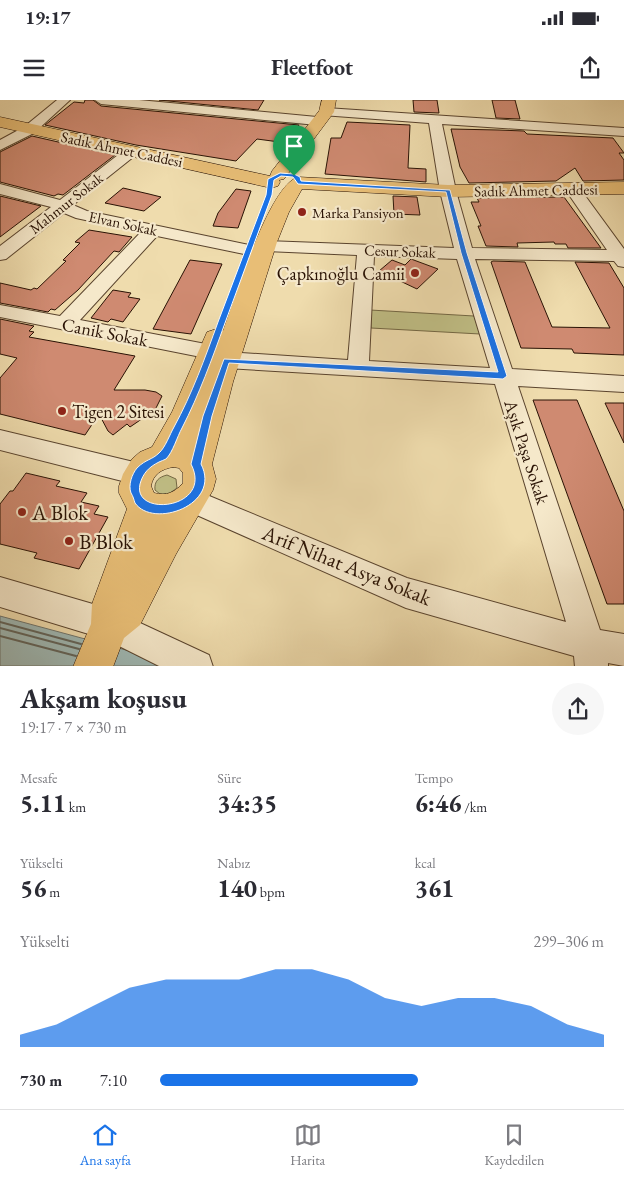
<!DOCTYPE html>
<html lang="tr">
<head>
<meta charset="utf-8">
<style>
  body { margin:0; font-family:"EB Garamond",serif; background:#f7f7f7; color:#2b2b33; height:100vh; display:flex; flex-direction:column; font-size:19px; white-space:nowrap }
  * { box-sizing:border-box; margin:0 }
  p { font-size:16px; color:#7c7c81 }
  .icon { flex:none; width:28px; height:28px; fill:none; stroke:currentColor; stroke-width:2; stroke-linecap:round; stroke-linejoin:round }
  .map { position:relative; height:566px; overflow:hidden }
  .drawer { display:flex; flex-direction:column; background:#fff; flex:1 }
  .drawer>* { flex:none }
  .pin { position:absolute; display:grid; place-items:center; width:42px; height:42px; color:#fff; margin:-51px -21px; border-radius:50% 50% 50% 0; rotate:-45deg; box-shadow:0 0 5px #0007 }
  .pin .icon { rotate:45deg }
  .round { display:grid; place-items:center; flex:none; width:52px; height:52px; border-radius:26px; background:#f7f7f7 }
  .overview { display:flex; align-items:center; justify-content:space-between; height:85px; padding:0 20px }
  h1 { font-size:28px; font-weight:700; line-height:38px }
  .figures { display:grid; grid-template-columns:repeat(3,1fr); gap:8px; height:85px; padding:5px 20px }
  .figures div { display:grid; align-content:center }
  .figures b { font-size:25px; font-weight:700 }
  .figures small { font-size:14px; font-weight:400 }
  .figures p { font-size:14px }
  .chart { height:140px; padding:10px 20px }
  .chart p { display:flex; justify-content:space-between }
  .chart svg { width:100%; height:90px; margin-top:5px; fill:#1a73e8; opacity:.7 }
  ul { padding:0 20px; list-style:none; font-size:16px }
  li { display:grid; grid-template-columns:80px 60px 1fr; align-items:center; height:38px }
  li i { height:12px; border-radius:6px; background:#1a73e8 }
  .status { display:flex; justify-content:space-between; align-items:center; height:35px; padding:0 25px; background:#fff; direction:ltr }
  .status svg { height:14px; fill:currentColor }
  header { display:flex; justify-content:space-between; align-items:center; height:65px; padding:0 20px; background:#fff; font-size:22px; font-weight:700 }
  .tab-bar { display:flex; justify-content:space-around; align-items:center; height:70px; border-top:1px solid #e1e1e2; background:#fff; font-size:14px; color:#7c7c81 }
  .tab-bar a { display:grid; justify-items:center; gap:2px }
  .tab-bar .selected { color:#1a73e8 }
  .map>svg:first-child { display:block }
  .green { fill:#c0be85; stroke:#746844 }
  .water { fill:#9fb9b5; stroke:#70766e }
  .lines { fill:none; stroke-linecap:round; stroke-linejoin:round }
  .shore { stroke:#64665c; stroke-width:2 }
  .building { fill:#cf8a71; stroke:#291204 }
  .minor-casing { stroke:#5a442e; stroke-width:2 }
  .major-casing { stroke:#291204; stroke-width:1 }
  .minor { fill:#f5e8ca; fill-rule:evenodd }
  .major { fill:#e8be76; fill-rule:evenodd }
  .route { fill:#1a73e8; stroke:#fff; fill-rule:evenodd }
  .poi-dot { fill:#8f2418; stroke:#f5e8ca; stroke-width:2 }
  .labels { text-anchor:middle; dominant-baseline:central; stroke-width:4.5; stroke-linejoin:round; paint-order:stroke }
  .far-street-label { font-size:15px; fill:#291204; stroke:#f5e8ca }
  .far-poi-label { font-size:15px; fill:#291204; stroke:#f5e8ca; text-anchor:start }
  .poi-label { font-size:18px; fill:#291204; stroke:#f5e8ca; text-anchor:end }
  .street-label { font-size:18px; fill:#291204; stroke:#f5e8ca }
  .near-poi-label { font-size:21px; fill:#291204; stroke:#f5e8ca; text-anchor:start }
  .near-street-label { font-size:21px; fill:#291204; stroke:#f5e8ca }
</style>
</head>
<body>
<div class="status"><b>19:17</b><svg viewBox="0 0 49 12"><path d="M0 12V9h3v3zM5 12V6h3v6zM10 12V3h3v9zM15 12V0h3v12zM26 1h20v11H26zM47 4h2v5h-2z"/></svg></div>
<header><svg class="icon" aria-label="menu" viewBox="0 0 24 24"><path d="M4 6h16M4 12h16M4 18h16"/></svg>Fleetfoot<svg class="icon" aria-label="share" viewBox="0 0 24 24"><path d="M12 15V3M7 8l5-5 5 5M5 13v7h14v-7"/></svg></header>
<div class="map">
<svg width="624" height="567" viewBox="0 0 624 567">
  <rect width="100%" height="100%" fill="#efdcad"/>
  <filter id="stains"><feTurbulence type="fractalNoise" baseFrequency=".004" numOctaves="4"/><feColorMatrix values="0 0 0 0 .2 0 0 0 0 .09 0 0 0 0 .02 0 0 0 .5 -.17"/></filter>
  <radialGradient id="worn" r=".72"><stop offset=".6" stop-color="#630" stop-opacity="0"/><stop offset="1" stop-color="#630" stop-opacity=".3"/></radialGradient>
  <!-- green -->
  <path class="green" d="M 370,210 L 474,216 L 480,234 L 371,228 Z
    M 167,375 L 176,379 L 177,388 L 167,395 L 160,394 L 155,390 C 154,381 159,377 167,375 Z"/>
  <!-- water -->
  <path class="water" d="M 0,516 L 137,553 L 158,566 L 0,566 Z"/>
  <g class="lines">
    <!-- shore -->
    <path class="shore" d="M 0,522 L 81,544
      M 0,528 L 79,549
      M 0,536 L 76,556"/>
  </g>
  <!-- building -->
  <path class="building" d="M 85,0 L 93,0 L 101,6 L 299,25 L 287,43 L 257,39 L 236,61 L 136,45 L 45,25 L 74,2 L 84,3 Z
    M 159,0 L 264,0 L 258,10 Z
    M 413,0 L 437,0 L 439,13 L 414,12 Z
    M 492,0 L 515,0 L 520,19 L 496,18 Z
    M 347,22 L 410,25 L 408,68 L 426,69 L 426,82 L 325,74 L 331,38 L 341,38 Z
    M 451,29 L 498,30 L 524,31 L 527,34 L 613,38 L 624,53 L 619,53 L 624,60 L 624,80 L 583,81 L 575,68 L 556,81 L 469,83 L 460,67 Z
    M 32,36 L 115,55 L 63,95 L 58,94 L 54,96 L 0,82 L 0,52 Z
    M 123,88 L 149,94 L 161,97 L 144,111 L 105,103 Z
    M 236,89 L 251,91 L 238,128 L 213,126 L 218,113 Z
    M 0,96 L 41,106 L 0,137 Z
    M 393,96 L 417,97 L 420,115 L 394,114 Z
    M 564,97 L 601,148 L 568,148 L 566,144 L 555,144 L 554,142 L 517,143 L 518,147 L 486,146 L 478,126 L 481,126 L 471,102 L 479,102 L 477,98 Z
    M 89,130 L 132,137 L 119,152 L 114,151 L 78,190 L 55,210 L 51,209 L 48,212 L 0,203 L 0,183 L 31,190 L 34,188 L 37,189 L 66,161 L 63,160 L 80,143 L 75,142 Z
    M 411,159 L 438,169 L 417,189 L 379,171 L 392,160 L 405,165 Z
    M 190,160 L 222,164 L 191,234 L 153,229 Z
    M 493,161 L 525,162 L 552,227 L 610,228 L 575,162 L 609,163 L 624,188 L 624,255 L 574,253 L 572,249 L 521,248 L 491,162 Z
    M 113,190 L 131,193 L 128,197 L 140,199 L 123,222 L 111,219 L 108,222 L 91,218 Z
    M 0,219 L 34,226 L 29,231 L 34,232 L 29,237 L 135,256 L 114,290 L 145,290 L 156,292 L 162,296 L 155,310 L 130,327 L 127,324 L 113,335 L 108,331 L 99,314 L 85,335 L 0,314 L 0,278 L 17,258 L 0,254 Z
    M 533,300 L 577,300 L 624,411 L 624,504 L 607,504 Z
    M 605,303 L 624,303 L 624,343 Z
    M 26,373 L 60,381 L 56,386 L 87,393 L 81,402 L 99,406 L 94,414 L 108,417 L 79,469 L 34,458 L 37,453 L 0,444 L 0,404 L 10,391 L 13,391 Z"/>
  <g class="lines">
    <!-- minor casing -->
    <g class="minor-casing">
      <path id="minor" d="M 57,0 L 70,0 L 34,33 L 0,50 L 0,40 L 24,27 Z
        M 95,0 L 139,0 L 317,17 L 323,21 L 317,25 L 101,4 Z
        M 326,8 L 624,28 L 624,36 L 442,24 L 456,91 L 472,148 L 607,150 L 565,89 L 568,86 L 578,86 L 624,149 L 624,167 L 618,166 L 614,161 L 475,159 L 512,269 L 624,276 L 624,292 L 518,286 L 600,530 L 624,534 L 624,566 L 608,563 L 608,567 L 575,567 L 574,556 L 406,508 L 181,408 L 177,400 L 181,392 L 190,388 L 407,478 L 566,522 L 495,284 L 226,268 L 218,265 L 215,260 L 216,258 L 211,259 L 0,217 L 0,205 L 60,216 L 141,132 L 76,118 L 64,113 L 6,159 L 0,160 L 0,146 L 51,107 L 0,94 L 0,84 L 60,100 L 127,48 L 132,47 L 139,51 L 137,54 L 73,105 L 87,111 L 249,145 L 255,146 L 258,150 L 255,154 L 249,155 L 157,136 L 80,220 L 211,245 L 219,247 L 222,252 L 220,254 L 226,252 L 348,260 L 357,155 L 266,151 L 260,150 L 257,146 L 260,142 L 266,141 L 454,148 L 440,91 L 429,23 L 322,15 L 320,12 ZM 374,156 L 457,159 L 490,268 L 369,261 Z
        M 0,330 L 138,363 L 147,366 L 151,374 L 147,382 L 138,385 L 0,350 Z
        M 0,477 L 110,509 L 209,555 L 213,567 L 161,567 L 105,539 L 0,507 Z"/>
    </g>
    <!-- major casing -->
    <g class="major-casing">
      <path id="major" d="M 322,0 L 336,0 L 334,12 L 284,79 L 279,80 L 280,82 L 278,86 L 271,88 L 0,27 L 0,17 L 270,76 L 272,71 L 319,11 Z
        M 298,77 L 448,85 L 624,82 L 624,94 L 448,97 L 302,89 L 289,112 L 277,142 L 233,282 L 212,364 L 216,379 L 213,390 L 176,454 L 140,525 L 124,538 L 113,567 L 73,567 L 91,524 L 92,504 L 127,409 L 119,393 L 119,386 L 123,374 L 132,359 L 140,352 L 152,347 L 172,312 L 207,232 L 216,229 L 223,231 C 234,201 269,85 298,77 ZM 173,367 L 179,368 L 183,373 L 183,383 C 174,393 167,396 154,393 L 151,386 C 153,374 162,369 173,367 Z"/>
    </g>
    <!-- minor -->
    <use href="#minor" class="minor"/>
    <!-- major -->
    <use href="#major" class="major"/>
  </g>
  <!-- route -->
  <path class="route" d="M 280,73 L 294,74 L 300,77 L 301,81 L 450,90 L 467,153 L 507,276 L 503,279 L 229,263 L 212,316 L 201,364 C 222,405 153,429 135,403 C 134,400 133,396 131,393 C 128,385 132,374 137,368 C 146,359 152,360 159,353 C 165,348 170,334 174,327 C 192,294 205,258 218,222 C 234,180 250,137 266,95 L 268,79 ZM 281,76 L 293,77 L 298,84 L 446,92 L 461,153 L 498,272 L 224,259 L 203,316 L 191,364 C 214,409 132,418 140,384 C 143,373 149,367 159,362 C 161,361 164,360 166,359 C 173,352 177,337 182,328 C 199,295 212,259 225,223 C 241,180 256,138 272,95 L 274,80 Z"/>
  <!-- markers -->
  <g class="poi-dot">
    <circle cx="302" cy="112" r="5"/>
    <circle cx="415" cy="173" r="5"/>
    <circle cx="62" cy="311" r="5"/>
    <circle cx="22" cy="412" r="5"/>
    <circle cx="69" cy="441" r="5"/>
  </g>
  <g class="labels">
    <!-- far-street labels -->
    <g class="far-street-label">
      <text transform="translate(122 49) rotate(12)">Sadık Ahmet Caddesi</text>
      <text transform="translate(536 90) rotate(-1)">Sadık Ahmet Caddesi</text>
      <text transform="translate(66 103) rotate(-38)">Mahmur Sokak</text>
      <text transform="translate(123 123) rotate(12)">Elvan Sokak</text>
      <text transform="translate(400 151) rotate(2)">Cesur Sokak</text>
    </g>
    <!-- far-poi labels -->
    <g class="far-poi-label">
      <text x="312" y="112">Marka Pansiyon</text>
    </g>
    <!-- poi labels -->
    <g class="poi-label">
      <text x="405" y="173">Çapkınoğlu Camii</text>
      <text x="72" y="311" text-anchor="start">Tigen 2 Sitesi</text>
    </g>
    <!-- street labels -->
    <g class="street-label">
      <text transform="translate(105 232) rotate(11)">Canik Sokak</text>
      <text transform="translate(527 352) rotate(72)">Aşık Paşa Sokak</text>
    </g>
    <!-- near-poi labels -->
    <g class="near-poi-label">
      <text x="32" y="412">A Blok</text>
      <text x="79" y="441">B Blok</text>
    </g>
    <!-- near-street labels -->
    <g class="near-street-label">
      <text transform="translate(347 465) rotate(22)">Arif Nihat Asya Sokak</text>
    </g>
  </g>
  <rect width="100%" height="100%" filter="url(#stains)"/>
  <rect width="100%" height="100%" fill="url(#worn)"/>
</svg>
<div class="pin" style="left:294px;top:76px;background:#1e9e55"><svg class="icon" aria-label="arrive" viewBox="0 0 24 24"><path d="M6 21V4h12l-3 4 3 4H6"/></svg></div>
</div>
<section class="drawer">
<div class="overview"><div><h1>Akşam koşusu</h1><p>19:17 · 7 × 730 m</p></div><a class="round"><svg class="icon" aria-label="share" viewBox="0 0 24 24"><path d="M12 15V3M7 8l5-5 5 5M5 13v7h14v-7"/></svg></a></div>
<div class="figures">
<div><p>Mesafe</p><b>5.11<small> km</small></b></div>
<div><p>Süre</p><b>34:35</b></div>
<div><p>Tempo</p><b>6:46<small> /km</small></b></div>
</div>
<div class="figures">
<div><p>Yükselti</p><b>56<small> m</small></b></div>
<div><p>Nabız</p><b>140<small> bpm</small></b></div>
<div><p>kcal</p><b>361</b></div>
</div>
<div class="chart"><p><span>Yükselti</span>299–306 m</p>
<svg viewBox="0 0 160 44" preserveAspectRatio="none"><path d="M0 44V38L10 33L20 24L30 15L40 11L50 11L60 11L70 6L80 6L90 11L100 20L110 24L120 20L130 20L140 24L150 33L160 38V44z"/></svg>
</div>
<ul>
<li><b>730 m</b>7:10<i style="width:58%"></i></li>
</ul>
</section>
<nav class="tab-bar">
<a class="selected"><svg class="icon" aria-label="home" viewBox="0 0 24 24"><path d="M3 11l9-7 9 7M6 9v11h12V9"/></svg>Ana sayfa</a>
<a><svg class="icon" aria-label="map" viewBox="0 0 24 24"><path d="M3 6l6-2 6 2 6-2v14l-6 2-6-2-6 2zM9 4v14M15 6v14"/></svg>Harita</a>
<a><svg class="icon" aria-label="saved" viewBox="0 0 24 24"><path d="M7 4h10v16l-5-4-5 4z"/></svg>Kaydedilen</a>
</nav>
</body>
</html>
